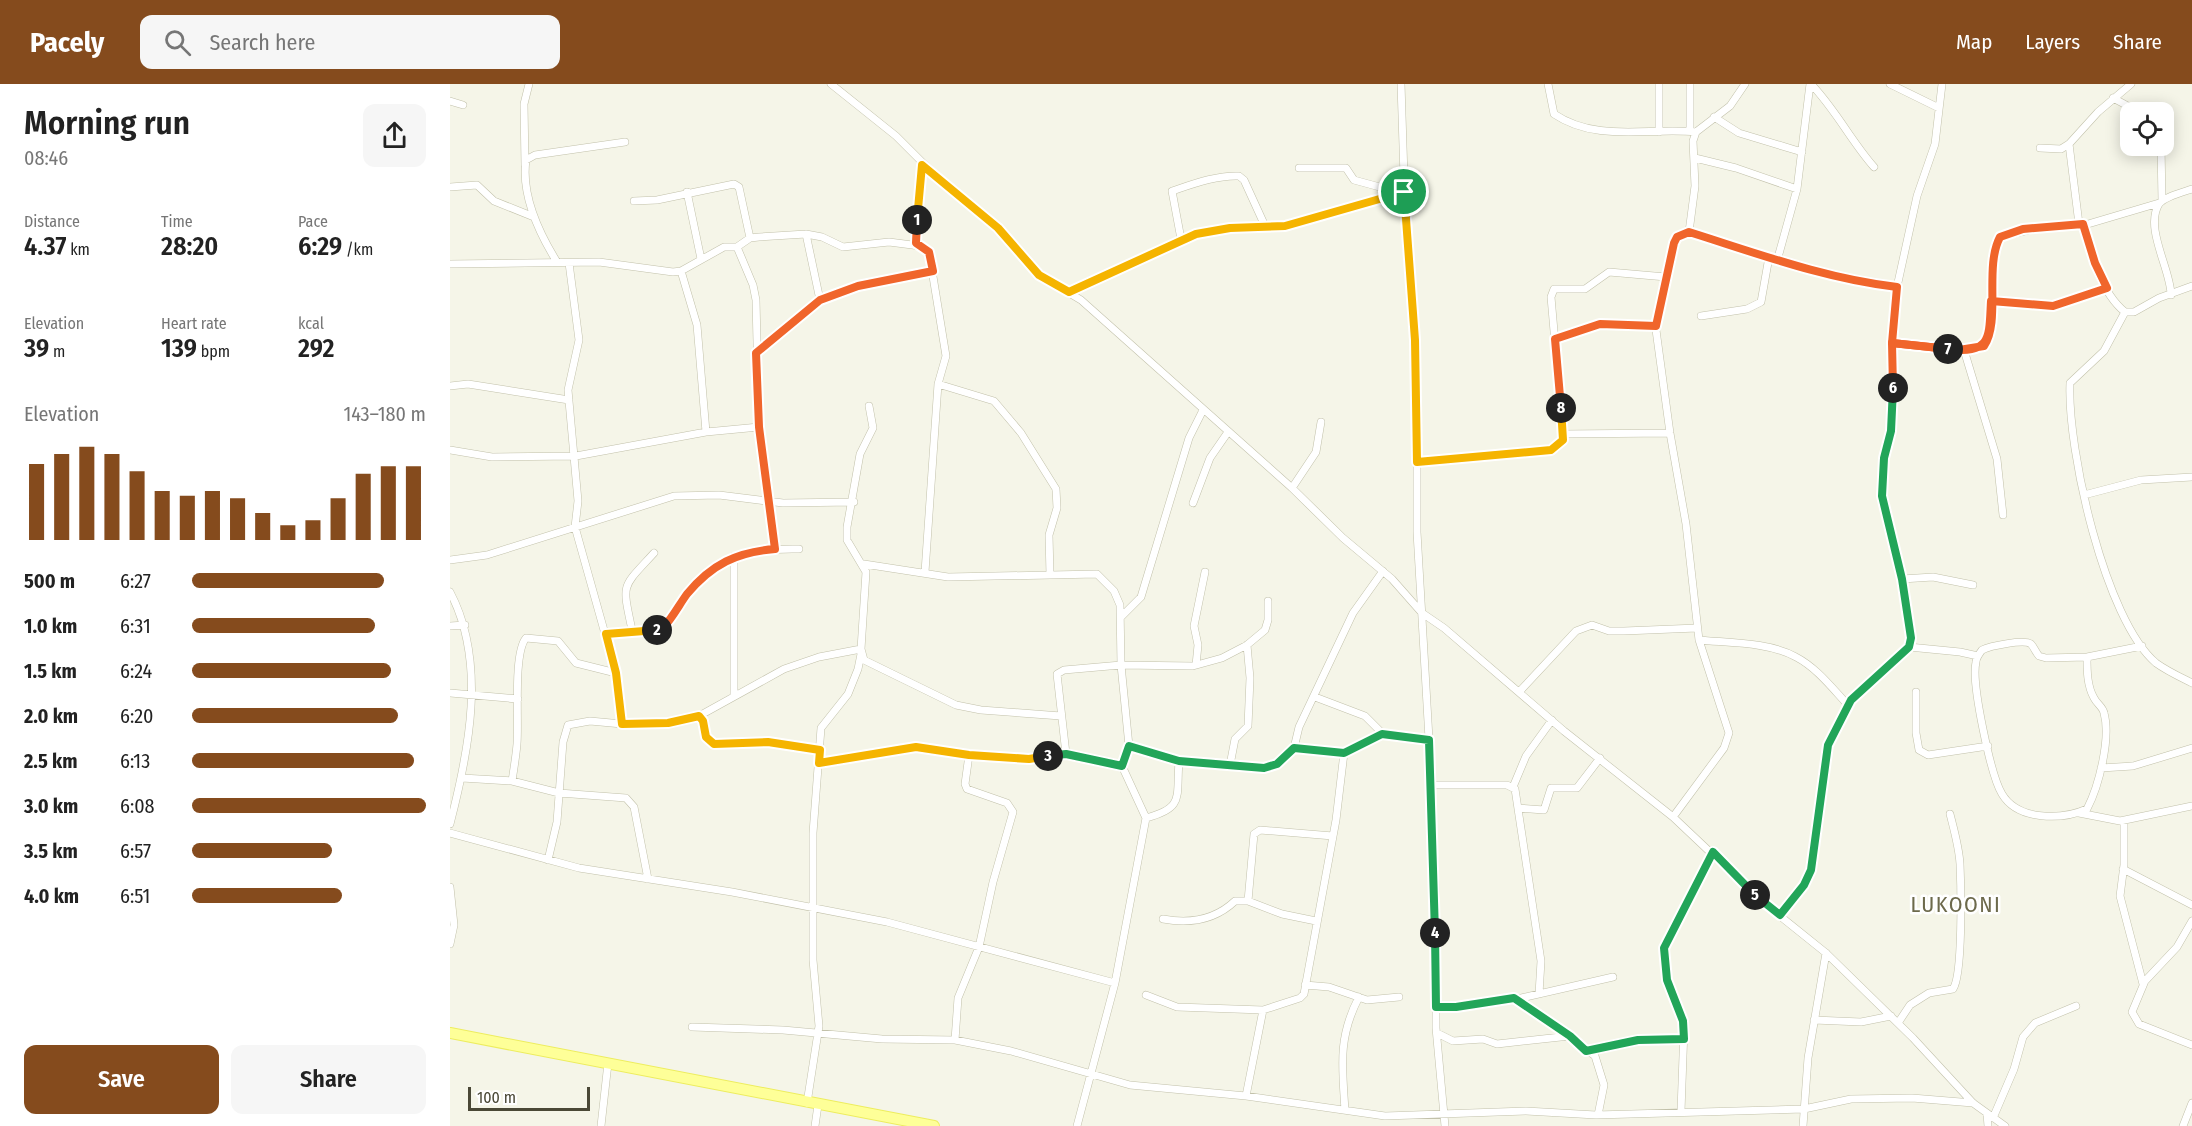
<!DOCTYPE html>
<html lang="en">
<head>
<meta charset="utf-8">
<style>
  body { margin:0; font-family:"Fira Sans Condensed",sans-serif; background:#f6f6f6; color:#222; height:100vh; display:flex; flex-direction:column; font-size:22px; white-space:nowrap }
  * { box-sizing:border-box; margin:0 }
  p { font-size:20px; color:#767676 }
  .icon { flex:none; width:33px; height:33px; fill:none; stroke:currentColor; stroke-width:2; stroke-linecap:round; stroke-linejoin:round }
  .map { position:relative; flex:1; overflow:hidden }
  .side { display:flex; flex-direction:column; background:#fff; width:450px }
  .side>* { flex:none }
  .tools { position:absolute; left:1670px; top:18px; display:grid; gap:12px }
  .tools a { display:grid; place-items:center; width:54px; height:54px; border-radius:12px; background:#fff; box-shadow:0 3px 15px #0003; font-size:30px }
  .scale { position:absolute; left:18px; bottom:15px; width:122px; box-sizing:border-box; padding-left:6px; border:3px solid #4a4836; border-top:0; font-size:16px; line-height:21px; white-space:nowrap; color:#4a4836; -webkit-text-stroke:4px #fff; paint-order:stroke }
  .pin { position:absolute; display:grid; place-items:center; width:51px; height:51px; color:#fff; margin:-26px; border:3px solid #fff; border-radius:50%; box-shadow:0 2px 6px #0007 }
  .km { position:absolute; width:30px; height:30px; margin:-15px; border-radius:50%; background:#222; color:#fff; font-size:16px; line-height:30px; text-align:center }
  .round { display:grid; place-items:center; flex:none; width:63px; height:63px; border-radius:12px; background:#f6f6f6 }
  .summary { display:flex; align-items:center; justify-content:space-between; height:102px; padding:0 24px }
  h1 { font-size:33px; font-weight:600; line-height:45px }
  .metrics { display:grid; grid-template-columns:repeat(3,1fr); gap:9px; height:102px; padding:6px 24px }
  .metrics div { display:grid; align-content:center }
  .metrics b { font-size:26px; font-weight:600 }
  .metrics small { font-size:16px; font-weight:400 }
  .metrics p { font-size:16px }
  .chart { height:168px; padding:12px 24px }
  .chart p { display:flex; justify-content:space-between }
  .chart svg { width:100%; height:108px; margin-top:6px; stroke:#854b1d; stroke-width:6 }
  .action { display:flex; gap:12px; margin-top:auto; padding:12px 24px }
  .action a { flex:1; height:69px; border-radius:12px; background:#854b1d; color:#fff; font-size:24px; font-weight:600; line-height:69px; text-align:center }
  .action a+a { background:#f6f6f6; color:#222 }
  ul { padding:0 24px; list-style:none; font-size:20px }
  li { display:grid; grid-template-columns:96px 72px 1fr; align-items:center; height:45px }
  li i { height:15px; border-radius:8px; background:#854b1d }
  header { display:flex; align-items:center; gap:36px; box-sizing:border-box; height:84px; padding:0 30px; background:#854b1d; color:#fff }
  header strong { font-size:28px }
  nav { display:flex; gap:33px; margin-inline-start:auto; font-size:21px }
  .search { width:420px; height:54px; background:#f6f6f6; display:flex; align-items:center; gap:15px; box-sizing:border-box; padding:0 21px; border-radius:12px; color:#767676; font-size:22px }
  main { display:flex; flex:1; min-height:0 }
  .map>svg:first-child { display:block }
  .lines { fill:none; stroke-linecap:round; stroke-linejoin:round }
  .street-casing { stroke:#c2c1aa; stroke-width:8 }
  .primary-casing { stroke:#eded5f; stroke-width:12 }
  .street { stroke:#fff; stroke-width:7 }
  .primary { stroke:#feff98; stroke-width:10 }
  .split-1-casing { stroke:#fff; stroke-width:12 }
  .split-2-casing { stroke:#fff; stroke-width:12 }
  .split-3-casing { stroke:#fff; stroke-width:12 }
  .split-4-casing { stroke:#fff; stroke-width:12 }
  .split-5-casing { stroke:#fff; stroke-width:12 }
  .split-6-casing { stroke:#fff; stroke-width:12 }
  .split-7-casing { stroke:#fff; stroke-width:12 }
  .split-8-casing { stroke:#fff; stroke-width:12 }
  .split-9-casing { stroke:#fff; stroke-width:12 }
  .split-1 { stroke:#f5b400; stroke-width:8 }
  .split-2 { stroke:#f0652b; stroke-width:8 }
  .split-3 { stroke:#f5b400; stroke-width:8 }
  .split-4 { stroke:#22a559; stroke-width:8 }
  .split-5 { stroke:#22a559; stroke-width:8 }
  .split-6 { stroke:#22a559; stroke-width:8 }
  .split-7 { stroke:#f0652b; stroke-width:8 }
  .split-8 { stroke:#f0652b; stroke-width:8 }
  .split-9 { stroke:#f5b400; stroke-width:8 }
  .labels { text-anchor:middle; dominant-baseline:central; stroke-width:5; stroke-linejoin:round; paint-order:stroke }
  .quarter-label { font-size:22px; letter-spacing:1.5px; fill:#6d6a4c; stroke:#fff }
</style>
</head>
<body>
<header>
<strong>Pacely</strong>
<div class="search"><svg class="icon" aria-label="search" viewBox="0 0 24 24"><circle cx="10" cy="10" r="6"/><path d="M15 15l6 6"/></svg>Search here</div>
<nav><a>Map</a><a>Layers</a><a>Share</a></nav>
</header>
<main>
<section class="side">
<div class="summary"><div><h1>Morning run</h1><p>08:46</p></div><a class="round"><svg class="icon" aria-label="share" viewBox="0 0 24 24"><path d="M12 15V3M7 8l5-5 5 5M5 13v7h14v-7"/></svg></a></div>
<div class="metrics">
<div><p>Distance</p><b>4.37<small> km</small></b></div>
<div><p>Time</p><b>28:20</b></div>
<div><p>Pace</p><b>6:29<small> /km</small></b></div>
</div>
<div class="metrics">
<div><p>Elevation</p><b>39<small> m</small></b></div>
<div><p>Heart rate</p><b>139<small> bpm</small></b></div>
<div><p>kcal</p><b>292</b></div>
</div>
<div class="chart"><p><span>Elevation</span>143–180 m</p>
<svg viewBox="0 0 160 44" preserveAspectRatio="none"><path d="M5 44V13M15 44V9M25 44V6M35 44V9M45 44V16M55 44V24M65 44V26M75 44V24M85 44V27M95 44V33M105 44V38M115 44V36M125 44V27M135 44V17M145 44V14M155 44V14"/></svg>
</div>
<ul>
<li><b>500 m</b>6:27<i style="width:82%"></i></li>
<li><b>1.0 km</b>6:31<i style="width:78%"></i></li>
<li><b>1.5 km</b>6:24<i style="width:85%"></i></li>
<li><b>2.0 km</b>6:20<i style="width:88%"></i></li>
<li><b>2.5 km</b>6:13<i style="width:95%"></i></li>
<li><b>3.0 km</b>6:08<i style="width:100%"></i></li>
<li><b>3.5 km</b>6:57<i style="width:60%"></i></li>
<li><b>4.0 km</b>6:51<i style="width:64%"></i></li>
</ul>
<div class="action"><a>Save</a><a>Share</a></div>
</section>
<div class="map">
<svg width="1742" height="1042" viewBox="0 0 1742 1042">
  <rect width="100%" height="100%" fill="#f5f5e8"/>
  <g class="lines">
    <!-- street casing -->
    <g class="street-casing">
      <path id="street" d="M 381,0 L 446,52 L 498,104 L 548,144 L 589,191 L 631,216 L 842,404 L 893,454 L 942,495 L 972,529 L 994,544 L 1114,647 L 1223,733 L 1315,820 L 1376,869 L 1463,954 L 1523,1019 L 1555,1042
        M 951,0 L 956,155 L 967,291 L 967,448 L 979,655 L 986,818 L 986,944 L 995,1042
        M 1098,0 L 1104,30 C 1147,59 1199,43 1246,48
        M 1240,0 L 1240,47
        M 1361,0 C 1386,26 1401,57 1424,83
        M 1440,0 L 1489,24
        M 1663,14 L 1689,28
        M 0,17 L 13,21
        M 1264,33 L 1289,49 L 1352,68
        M 1209,48 L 1209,0
        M 1619,60 L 1629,140
        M 1711,62 L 1712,117
        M 1590,64 L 1611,65 L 1619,60 L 1648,28 L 1681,0
        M 1245,74 L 1286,84 L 1347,105
        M 75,81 L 74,20 L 79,0
        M 472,81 L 465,154 L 466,159 L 479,168 L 496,272 L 488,300 L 475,488
        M 849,84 L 896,84 L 904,96 L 948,108
        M 0,103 L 27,101 L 44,117 L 84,133
        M 237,108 L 251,175
        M 184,117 L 207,116 L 284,100 L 289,103 L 300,154
        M 1633,140 C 1640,168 1651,209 1675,228 L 1684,228 L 1709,214 L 1742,202
        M 1239,148 C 1306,169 1376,195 1447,203
        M 731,155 L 722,107 C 743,100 767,91 789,92 L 794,96 L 815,142
        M 287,163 L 300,154 L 309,153 L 356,150 L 372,153 L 393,163 L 439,158 L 470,162
        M 1327,177 L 1347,105 L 1360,0
        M 107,178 C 89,149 71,111 76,76 L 85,71 L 175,58
        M 119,179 L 129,256 L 118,306 L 128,417 L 125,443 L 166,589 L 172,640 L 217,639 L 249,632 L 253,637 L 256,653 L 264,660 L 318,658 L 370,666
        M 0,180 L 149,178 L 223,188 L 231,187 L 274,163 L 287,163 L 303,201 L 306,216 L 309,343 L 325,465
        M 231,187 L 247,241 L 256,348
        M 619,208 L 745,150 L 780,144 L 835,142 L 954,108
        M 1721,211 C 1721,186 1694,144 1709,120 C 1714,113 1733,108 1742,105
        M 370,216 L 409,202 L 483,187
        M 1541,217 L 1603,223 L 1657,204
        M 1675,228 L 1654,267 L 1620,299 C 1617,365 1655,536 1706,579 C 1717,587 1730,593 1742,599
        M 1251,232 L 1297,225 L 1311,218 L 1319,173
        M 1105,255 L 1150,240 L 1206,242
        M 1442,259 L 1509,266 L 1534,262 C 1551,237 1535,183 1550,153 L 1596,142 L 1638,140 L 1709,119
        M 1514,266 L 1547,375 L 1553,431
        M 306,269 L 370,216 L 356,150
        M 488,300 L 544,317 L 571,349 L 606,405 L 607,424 L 599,451 L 600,491
        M 0,302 L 18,300 L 119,316
        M 419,322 L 423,344 L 410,370 L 397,443 L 397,456 L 416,488 L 411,565 L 414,576 L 506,621 L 531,626 L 611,632
        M 1113,350 L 1220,349
        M 0,366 L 42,373 L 126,372 L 256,348 L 309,343
        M 967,378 L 1106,364 L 1112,356 L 1113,350 L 1101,213 L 1104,205 L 1135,205 L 1159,188 L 1216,193
        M 842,404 L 866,368 L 871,338
        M 1634,411 L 1691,396 L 1742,393
        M 743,419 L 760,374 L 778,348
        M 284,472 L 284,612
        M 0,476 L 37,471 L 224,412 L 269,411 L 333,419 L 404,418
        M 414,480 L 498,493 L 647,490 L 664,507 L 670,521 L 671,581 L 679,662 L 672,682
        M 1452,495 L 1483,493 L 1523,501
        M 0,508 C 37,578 19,667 0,740
        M 671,533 L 691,513 L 739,354 L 753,326
        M 0,542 L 15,541
        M 182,546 C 172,498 171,505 204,469
        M 156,550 L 213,544 C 223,533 229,521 238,510 C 269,471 301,464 349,465
        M 1249,556 C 1279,559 1319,558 1346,573 C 1367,584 1382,604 1398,621
        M 1459,563 L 1510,568 L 1528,572
        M 1637,573 C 1637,586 1637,602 1644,614 C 1647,620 1653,623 1654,629 C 1661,654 1649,702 1637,725 C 1612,736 1568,737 1552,710 C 1541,692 1521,599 1526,578 C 1526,574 1529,570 1532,566 C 1540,562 1574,555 1581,560 C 1584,563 1586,569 1589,572 L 1596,574 L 1637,573 L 1692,562
        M 746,581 L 748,561 L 744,542 L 755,488
        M 1069,608 L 1126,547 L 1142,541 L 1159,547 L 1174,547 L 1247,544
        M 1466,608 L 1466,649 L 1469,666 L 1478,671 L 1538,662
        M 0,609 L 68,615
        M 865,613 L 915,632 L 932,649
        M 249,632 L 334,585 L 369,573 L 411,565
        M 679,662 L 729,677 L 814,684 L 827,680 L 844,664 L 849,643 L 903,529 L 933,487
        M 844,664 L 894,669
        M 616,670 L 607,590 L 614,586 L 671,581 L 743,582 L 772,574 L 797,561 L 815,546 L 818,536 L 818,517
        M 370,679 L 466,663 L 519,671 L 579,675 L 616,670 L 672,682 L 696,734 L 665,899 L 627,1042
        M 780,681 L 785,655 L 798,642 L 800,594 L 797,561
        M 1651,684 L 1683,682 L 1742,664
        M 12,694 L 62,697 L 109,709 L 176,714 L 184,723 L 198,795
        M 62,697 C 64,684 66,672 67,660 C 69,637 63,569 76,554 L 108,557 L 126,579 L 166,589
        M 980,701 L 1057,701 L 1065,705 L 1091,877 L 1089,910
        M 1063,703 L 1076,672 L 1102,636
        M 1068,724 L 1094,726 L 1101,704 L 1127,704 L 1150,674
        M 1629,729 L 1670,737 L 1742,722
        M 1223,733 L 1274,664 L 1279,649 L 1249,556 L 1236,440 L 1220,349 L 1206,246 L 1224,160 L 1227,153 L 1239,148 L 1245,102 L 1243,57 L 1246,48 L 1280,22 L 1295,0
        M 696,734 C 735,724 726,713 729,677
        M 1674,737 L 1674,781 L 1670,812 L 1693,900
        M 0,749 L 129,784 L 282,808 L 437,838 L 665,899
        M 98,776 L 107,738 L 113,658 L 118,641 L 140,637 L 172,640
        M 1673,785 L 1742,821
        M 0,803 L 4,841 L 0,860
        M 798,817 L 804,750 L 810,746 L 883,752
        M 1330,831 L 1354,801 L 1361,786 L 1378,661 L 1401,616 L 1459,563 L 1461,554 L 1452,495 L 1432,412 L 1434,374 L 1441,347 L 1444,279 L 1442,259 L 1447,203 L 1467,112 L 1485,60 L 1492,0
        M 713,835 C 740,840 765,836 785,817 L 798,817 L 832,830 L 866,837
        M 1742,837 L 1727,863 L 1695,897 L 1682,928 L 1689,940 L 1742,961
        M 855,901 L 879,903 L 917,916 L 949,913
        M 696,911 L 727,923 L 813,926 L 850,914 L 854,910 L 886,736 L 894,669 L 932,649 L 979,655
        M 1067,915 L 1163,893
        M 986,923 L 1006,923 L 1061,913 L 1067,915 L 1145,972 L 1154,1001 L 1148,1031
        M 1364,936 L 1411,938 L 1441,932
        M 1448,939 L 1460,921 L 1479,909 L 1503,905 C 1513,891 1511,802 1510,780 C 1509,763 1504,746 1500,730
        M 242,943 L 333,946 L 432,955 L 505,956 L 561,967 L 680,1001 L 796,1012 L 935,1032 L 1076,1027 L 1146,1031 L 1354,1025 L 1401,1015 L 1462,1014 L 1523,1019
        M 987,949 L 1003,957 L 1033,955 L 1047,960 L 1120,952
        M 505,956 L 508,914 L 529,863 L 543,798 L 563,728 L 557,719 L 517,705 L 515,700 L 519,671
        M 1136,967 L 1188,956 L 1234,955
        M 796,1012 L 813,926
        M 357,1019 L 369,942 L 363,876 L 363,749 L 371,644 L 398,610 L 408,585 L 411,570
        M 895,1026 C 892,982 888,953 909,913
        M 1231,1027 L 1234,944 L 1217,896 L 1214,864 L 1263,768
        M 1537,1030 L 1538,1042
        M 1543,1034 L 1564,985 L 1573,953 L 1585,939 L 1626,922
        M 151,1042 L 158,979
        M 365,1042 L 368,1021
        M 1353,1042 L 1358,974 L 1376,869
        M 1733,1042 L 1742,1019"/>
    </g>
    <!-- primary casing -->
    <g class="primary-casing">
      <path id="primary" d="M 0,949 L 484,1042"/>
    </g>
    <!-- street -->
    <use href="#street" class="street"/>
    <!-- primary -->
    <use href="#primary" class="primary"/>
  </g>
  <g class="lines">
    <!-- split-1 casing -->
    <g class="split-1-casing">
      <path id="split-1" d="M 467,136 L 472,81 L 548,144 L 589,191 L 619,208 L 746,150 L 780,144 L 835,142 L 954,108"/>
    </g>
    <!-- split-2 casing -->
    <g class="split-2-casing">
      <path id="split-2" d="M 207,546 L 213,544 C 223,533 229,521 237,510 C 262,480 287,468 325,465 L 309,343 L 306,269 L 370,216 L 408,202 L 483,187 L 479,168 L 466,159 L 467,136"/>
    </g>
    <!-- split-3 casing -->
    <g class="split-3-casing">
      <path id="split-3" d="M 207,546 L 156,550 L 166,589 L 172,640 L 218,639 L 249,632 L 253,637 L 256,653 L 264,660 L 318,658 L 370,666 L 369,679 L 466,663 L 519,671 L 579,675 L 598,672"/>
    </g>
    <!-- split-4 casing -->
    <g class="split-4-casing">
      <path id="split-4" d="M 598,672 L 616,670 L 672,682 L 679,662 L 729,677 L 814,684 L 827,680 L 844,664 L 894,669 L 932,650 L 979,656 L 985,849"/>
    </g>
    <!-- split-5 casing -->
    <g class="split-5-casing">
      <path id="split-5" d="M 985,849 L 986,923 L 1006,923 L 1064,914 L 1120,952 L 1136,967 L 1188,956 L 1234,955 L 1233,937 L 1217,896 L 1214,864 L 1263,768 L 1305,811"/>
    </g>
    <!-- split-6 casing -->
    <g class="split-6-casing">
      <path id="split-6" d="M 1305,811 L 1330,831 L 1354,801 L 1361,786 L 1378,661 L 1401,616 L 1459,563 L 1461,554 L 1452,495 L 1432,412 L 1434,374 L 1441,347 L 1443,304"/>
    </g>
    <!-- split-7 casing -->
    <g class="split-7-casing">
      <path id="split-7" d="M 1443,304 L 1442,259 L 1509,266 L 1534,262 C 1551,237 1534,183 1550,153 L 1573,145 L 1633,140 L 1645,179 L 1657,204 L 1603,222 L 1541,217 C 1539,254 1542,270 1498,265"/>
    </g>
    <!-- split-8 casing -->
    <g class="split-8-casing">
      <path id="split-8" d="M 1111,324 L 1105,255 L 1150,240 L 1206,242 L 1224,159 L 1227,153 L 1239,148 C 1306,169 1376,195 1447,203 L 1442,259 L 1498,265"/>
    </g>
    <!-- split-9 casing -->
    <g class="split-9-casing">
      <path id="split-9" d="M 954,108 L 965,256 L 967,378 L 1101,366 L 1113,356 L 1111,324"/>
    </g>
    <!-- split-1 -->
    <use href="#split-1" class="split-1"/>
    <!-- split-2 -->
    <use href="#split-2" class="split-2"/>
    <!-- split-3 -->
    <use href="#split-3" class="split-3"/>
    <!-- split-4 -->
    <use href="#split-4" class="split-4"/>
    <!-- split-5 -->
    <use href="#split-5" class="split-5"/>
    <!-- split-6 -->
    <use href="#split-6" class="split-6"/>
    <!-- split-7 -->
    <use href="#split-7" class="split-7"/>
    <!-- split-8 -->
    <use href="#split-8" class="split-8"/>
    <!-- split-9 -->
    <use href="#split-9" class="split-9"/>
  </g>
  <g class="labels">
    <!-- quarter labels -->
    <g class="quarter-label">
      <text x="1506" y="820">LUKOONI</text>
    </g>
  </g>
</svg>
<div class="tools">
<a><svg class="icon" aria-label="locate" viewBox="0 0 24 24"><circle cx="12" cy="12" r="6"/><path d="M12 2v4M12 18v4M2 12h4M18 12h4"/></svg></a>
</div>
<div class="scale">100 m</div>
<div class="pin" style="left:954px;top:108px;background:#1e9e55"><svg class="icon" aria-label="arrive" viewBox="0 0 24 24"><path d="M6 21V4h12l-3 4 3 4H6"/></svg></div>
<b class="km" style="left:467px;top:136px">1</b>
<b class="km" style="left:207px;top:546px">2</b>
<b class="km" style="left:598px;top:672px">3</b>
<b class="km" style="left:985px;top:849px">4</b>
<b class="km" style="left:1305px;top:811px">5</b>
<b class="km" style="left:1443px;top:304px">6</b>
<b class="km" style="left:1498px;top:265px">7</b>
<b class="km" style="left:1111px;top:324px">8</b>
</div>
</main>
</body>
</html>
